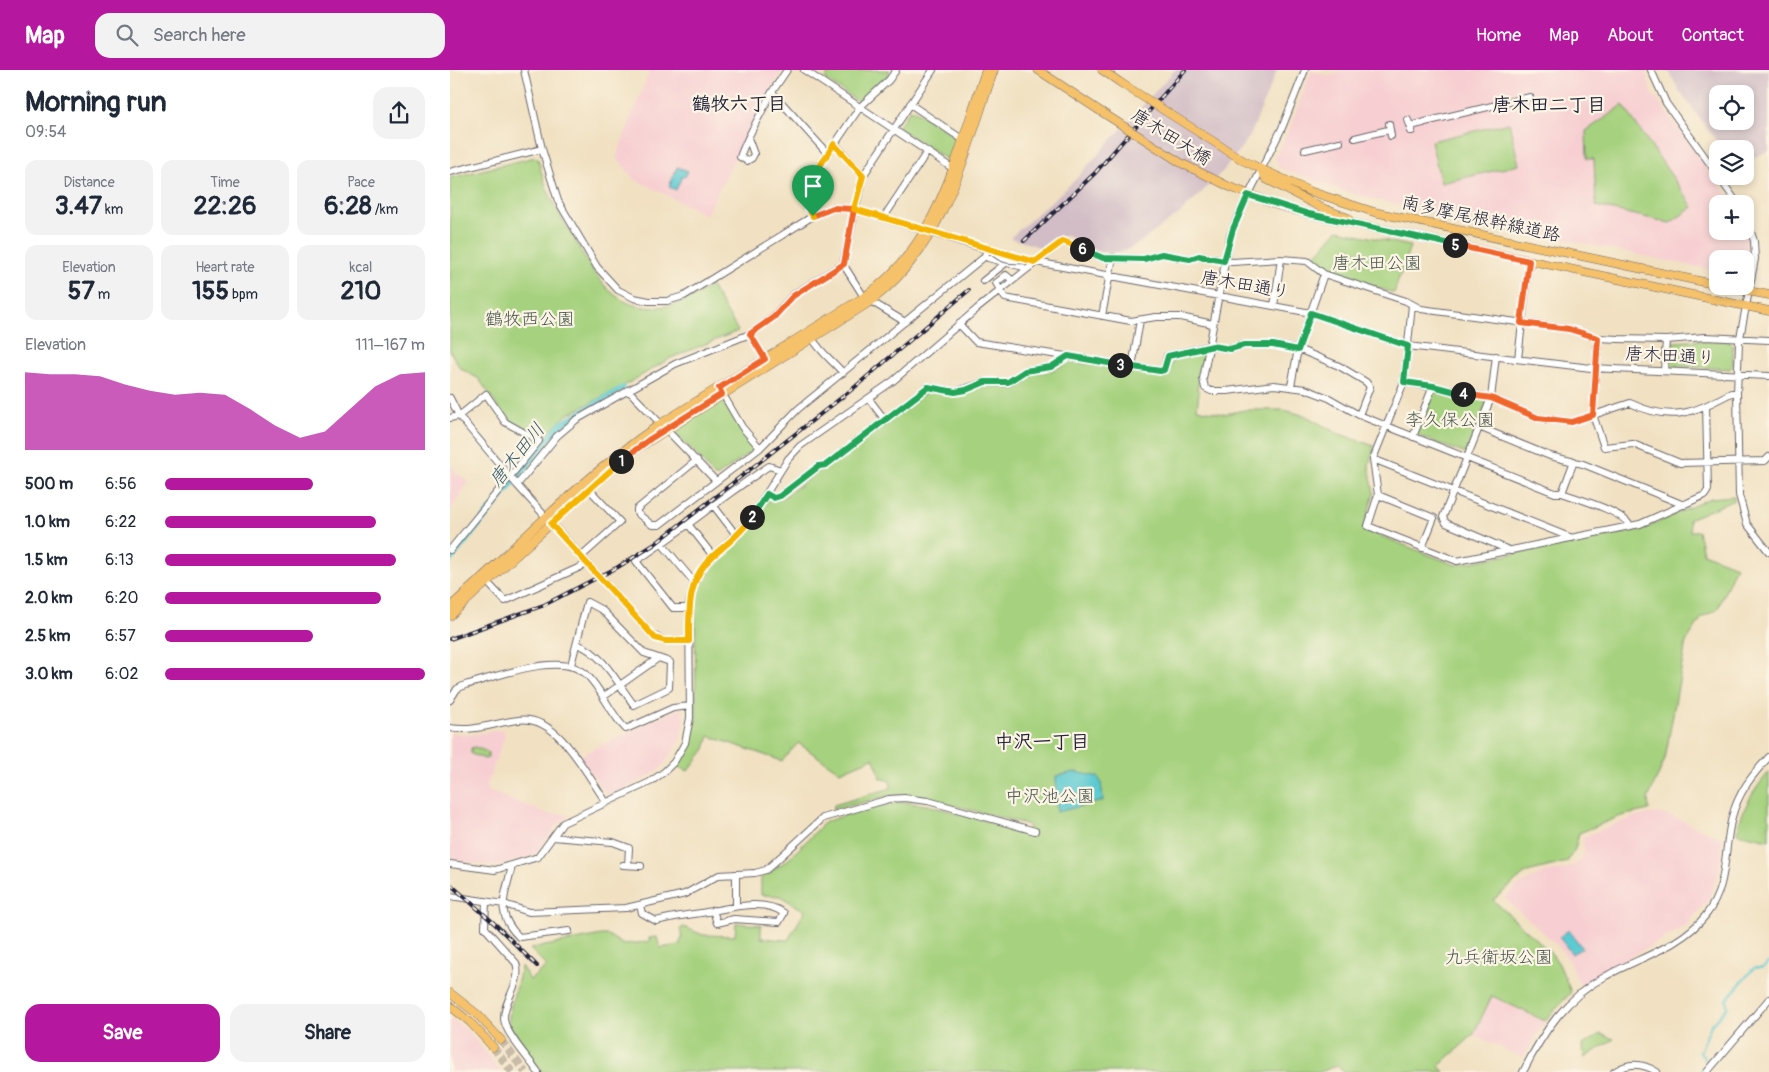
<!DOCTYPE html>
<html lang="en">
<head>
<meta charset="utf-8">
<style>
  body { margin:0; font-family:Pangolin,"Klee One",sans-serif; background:#f2f2f3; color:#1f2937; height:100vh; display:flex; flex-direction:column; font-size:19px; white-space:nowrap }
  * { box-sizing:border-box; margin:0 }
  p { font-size:16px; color:#747a83 }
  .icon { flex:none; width:28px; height:28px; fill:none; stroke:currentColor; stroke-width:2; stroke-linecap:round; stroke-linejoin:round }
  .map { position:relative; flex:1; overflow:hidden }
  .side { display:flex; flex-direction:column; background:#fff; width:450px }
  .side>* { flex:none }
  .tools { position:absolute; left:1259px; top:15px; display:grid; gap:10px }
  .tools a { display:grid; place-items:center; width:45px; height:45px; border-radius:10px; background:#fff; box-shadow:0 2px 8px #0003; font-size:25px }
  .pin { position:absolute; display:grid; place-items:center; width:42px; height:42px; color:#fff; margin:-51px -21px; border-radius:50% 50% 50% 0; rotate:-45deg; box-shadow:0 0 5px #0007 }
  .pin .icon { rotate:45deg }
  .km { position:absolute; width:25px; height:25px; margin:-12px; border-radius:50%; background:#222; color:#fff; font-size:14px; line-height:25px; text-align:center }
  .round { display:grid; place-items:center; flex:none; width:52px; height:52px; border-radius:15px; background:#f2f2f3 }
  .overview { display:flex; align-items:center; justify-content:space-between; height:85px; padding:0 25px }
  h1 { font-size:28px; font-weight:700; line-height:38px }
  .stats { display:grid; grid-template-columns:repeat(3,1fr); gap:8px; height:85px; padding:5px 25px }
  .stats div { display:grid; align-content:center; border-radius:12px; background:#f2f2f3; text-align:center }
  .stats b { font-size:25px; font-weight:700 }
  .stats small { font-size:14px; font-weight:400 }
  .stats p { font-size:14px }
  .chart { height:140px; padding:10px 25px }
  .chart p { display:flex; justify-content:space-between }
  .chart svg { width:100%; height:90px; margin-top:5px; fill:#b5179e; opacity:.7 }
  .button { display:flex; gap:10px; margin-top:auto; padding:10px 25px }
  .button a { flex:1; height:58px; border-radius:15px; background:#b5179e; color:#fff; font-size:20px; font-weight:700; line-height:58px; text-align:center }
  .button a+a { background:#f2f2f3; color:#1f2937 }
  ul { padding:0 25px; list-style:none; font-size:16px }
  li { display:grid; grid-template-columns:80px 60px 1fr; align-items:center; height:38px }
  li i { height:12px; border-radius:6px; background:#b5179e }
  header { display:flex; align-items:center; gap:30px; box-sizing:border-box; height:70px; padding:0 25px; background:#b5179e; color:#fff }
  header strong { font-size:24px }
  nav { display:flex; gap:28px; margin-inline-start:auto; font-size:18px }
  .search { width:350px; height:45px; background:#f2f2f3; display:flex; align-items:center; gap:12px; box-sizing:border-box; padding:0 18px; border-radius:15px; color:#747a83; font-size:19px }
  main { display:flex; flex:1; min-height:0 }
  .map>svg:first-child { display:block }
  .built { fill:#f7cfd2 }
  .industrial { fill:#d2bdc6; fill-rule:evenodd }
  .green { fill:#a6d17e; stroke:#647a5c }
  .water { fill:#5dcad1; stroke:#407686 }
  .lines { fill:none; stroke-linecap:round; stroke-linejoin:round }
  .stream { stroke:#5dcad1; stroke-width:2 }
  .canal { stroke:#5dcad1; stroke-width:6 }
  .major-tunnel { stroke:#c8bba7; stroke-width:8; stroke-dasharray:8 4; stroke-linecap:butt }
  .minor-casing { stroke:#6a656a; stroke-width:8 }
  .major-casing { stroke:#6a656a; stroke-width:9 }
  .minor { stroke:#fff; stroke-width:6 }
  .major { stroke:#f5c16b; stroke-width:8 }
  .rail-casing { stroke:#22223b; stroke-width:4 }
  .rail { stroke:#fcf5e5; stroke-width:2; stroke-dasharray:5.5; stroke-linecap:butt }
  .minor-bridge-casing { stroke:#6a656a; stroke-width:8; stroke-linecap:butt }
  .major-bridge-casing { stroke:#6a656a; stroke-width:9; stroke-linecap:butt }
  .minor-bridge { stroke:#fff; stroke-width:6 }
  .major-bridge { stroke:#f5c16b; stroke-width:8 }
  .split-1-casing { stroke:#fff; stroke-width:10 }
  .split-2-casing { stroke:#fff; stroke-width:10 }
  .split-3-casing { stroke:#fff; stroke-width:10 }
  .split-4-casing { stroke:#fff; stroke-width:10 }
  .split-5-casing { stroke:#fff; stroke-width:10 }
  .split-6-casing { stroke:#fff; stroke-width:10 }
  .split-7-casing { stroke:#fff; stroke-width:10 }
  .split-1 { stroke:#f0652b; stroke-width:6 }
  .split-2 { stroke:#f5b400; stroke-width:6 }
  .split-3 { stroke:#22a559; stroke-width:6 }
  .split-4 { stroke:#22a559; stroke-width:6 }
  .split-5 { stroke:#f0652b; stroke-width:6 }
  .split-6 { stroke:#22a559; stroke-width:6 }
  .split-7 { stroke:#f5b400; stroke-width:6 }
  .labels { text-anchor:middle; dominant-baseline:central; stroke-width:4.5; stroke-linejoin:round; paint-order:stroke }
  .street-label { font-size:18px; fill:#22223b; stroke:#fcf5e5 }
  .park-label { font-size:18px; fill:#4a574f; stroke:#fcf5e5 }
  .neighbourhood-label { font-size:19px; font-weight:bold; fill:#22223b; stroke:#fcf5e5 }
  .water-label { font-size:19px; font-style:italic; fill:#375d70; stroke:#fcf5e5 }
</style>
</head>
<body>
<header>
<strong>Map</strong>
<div class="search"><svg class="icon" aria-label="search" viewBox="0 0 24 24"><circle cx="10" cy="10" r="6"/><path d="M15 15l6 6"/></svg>Search here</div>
<nav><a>Home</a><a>Map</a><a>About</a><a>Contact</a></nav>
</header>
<main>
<section class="side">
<div class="overview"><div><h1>Morning run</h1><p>09:54</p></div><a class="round"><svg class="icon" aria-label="share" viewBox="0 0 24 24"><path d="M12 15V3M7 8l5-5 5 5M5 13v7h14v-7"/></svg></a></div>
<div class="stats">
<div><p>Distance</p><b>3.47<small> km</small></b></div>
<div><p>Time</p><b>22:26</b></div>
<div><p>Pace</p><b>6:28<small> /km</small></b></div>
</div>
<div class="stats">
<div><p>Elevation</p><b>57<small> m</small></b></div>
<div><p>Heart rate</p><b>155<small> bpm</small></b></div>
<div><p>kcal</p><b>210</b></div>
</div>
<div class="chart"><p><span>Elevation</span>111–167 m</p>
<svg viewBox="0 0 160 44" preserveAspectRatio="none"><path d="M0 44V6L10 7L20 7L30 8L40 12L50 15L60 17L70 16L80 17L90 24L100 32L110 38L120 35L130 24L140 13L150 7L160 6V44z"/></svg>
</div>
<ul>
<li><b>500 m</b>6:56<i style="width:57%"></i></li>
<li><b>1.0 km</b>6:22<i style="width:81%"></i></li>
<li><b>1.5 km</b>6:13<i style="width:89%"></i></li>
<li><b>2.0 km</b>6:20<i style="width:83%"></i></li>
<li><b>2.5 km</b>6:57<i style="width:57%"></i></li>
<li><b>3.0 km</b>6:02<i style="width:100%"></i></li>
</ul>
<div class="button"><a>Save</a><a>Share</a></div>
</section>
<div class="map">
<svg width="1319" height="1002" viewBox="0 0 1319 1002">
  <rect width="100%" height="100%" fill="#fcf5e5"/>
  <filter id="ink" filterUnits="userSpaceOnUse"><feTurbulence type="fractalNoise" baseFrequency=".02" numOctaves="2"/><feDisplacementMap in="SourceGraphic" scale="10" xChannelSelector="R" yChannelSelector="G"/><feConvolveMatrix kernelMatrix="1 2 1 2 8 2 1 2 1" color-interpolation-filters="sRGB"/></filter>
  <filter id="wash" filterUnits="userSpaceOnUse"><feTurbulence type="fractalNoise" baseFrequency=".0096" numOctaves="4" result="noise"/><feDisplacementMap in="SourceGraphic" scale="20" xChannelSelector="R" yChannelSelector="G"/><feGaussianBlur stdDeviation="1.12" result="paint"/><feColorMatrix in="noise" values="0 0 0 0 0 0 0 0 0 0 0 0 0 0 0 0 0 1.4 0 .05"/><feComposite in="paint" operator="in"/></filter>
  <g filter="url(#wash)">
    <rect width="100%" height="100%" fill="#f1e1c2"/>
    <!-- built -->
    <path class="built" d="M 200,0 L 333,0 L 319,21 L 256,145 L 184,109 L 166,87 Z
      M 896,0 L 1195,0 L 1202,23 L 1284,134 L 1268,134 L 1268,161 L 1295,161 L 1295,158 L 1299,185 L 1298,203 L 1295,205 L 1295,189 L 1268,189 L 1267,201 L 931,131 L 891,120 L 829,98 L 825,88 L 843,51 L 861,1 L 880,6 Z
      M 0,394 L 6,403 L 18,412 L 0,441 Z
      M 232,639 L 234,649 L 230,670 L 212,697 L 198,707 L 160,725 L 156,724 L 129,686 L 223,641 Z
      M 53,659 L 55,666 L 36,717 L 39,718 L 38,721 L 99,744 L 113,744 L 119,746 L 106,756 L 86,784 L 48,796 L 0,791 L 0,663 L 21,665 Z
      M 1205,743 L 1224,747 L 1273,769 L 1269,801 L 1264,816 L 1258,830 L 1236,856 L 1130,915 L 1116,886 L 1107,875 L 1054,828 L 1068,816 L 1093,803 L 1115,799 L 1129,792 L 1134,783 L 1133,767 L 1184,747 Z
      M 1042,927 L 1094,952 L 1073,988 L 1024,965 Z
      M 0,947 L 20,963 L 51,1002 L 0,1002 Z"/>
    <!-- industrial -->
    <path class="industrial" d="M 725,0 L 827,0 L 800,66 L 774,100 L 747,127 L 729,144 L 686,175 L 671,182 L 649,182 L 615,165 L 596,179 L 560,168 L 624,111 Z
      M 1218,0 L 1319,0 L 1319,81 L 1295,91 L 1295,79 L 1273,79 L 1230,22 ZM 1268,24 L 1295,24 L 1295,51 L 1268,51 Z"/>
    <!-- green -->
    <path class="green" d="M 380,0 L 440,0 L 437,7 L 411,30 L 407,31 L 375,9 Z
      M 1173,35 L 1243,137 L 1220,153 L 1146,136 L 1144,89 L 1137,89 L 1136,61 Z
      M 460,40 L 464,40 L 505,67 L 507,70 L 500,88 L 496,89 L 450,59 L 449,55 Z
      M 1059,53 L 1069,95 L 991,113 L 981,71 Z
      M 85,87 L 88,89 C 95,121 109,145 126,172 C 135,188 144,204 156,217 C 187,250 229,238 261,216 L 288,261 L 221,288 L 177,314 L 117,345 L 97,364 L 90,364 L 74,360 L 57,350 L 29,309 L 10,298 L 0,281 L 0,108 Z
      M 888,160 L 960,176 L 944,223 L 874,200 L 861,190 Z
      M 1251,270 L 1280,271 L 1283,274 L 1283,295 L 1280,299 L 1222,296 L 1219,294 L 1220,274 L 1223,272 Z
      M 751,283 L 754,286 L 747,319 L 749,322 L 747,339 L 774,344 L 795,340 L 834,340 L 856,346 L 887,363 L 924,376 L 919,395 L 924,424 L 913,459 L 1005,495 L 1174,463 L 1196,458 L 1260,428 L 1284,426 L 1284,430 L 1239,449 L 1240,461 L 1248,461 L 1253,483 L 1286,496 L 1267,540 L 1252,547 L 1236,572 L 1215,689 L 1198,729 L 1199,740 L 1171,746 L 1129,763 L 1125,779 L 1117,792 L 1077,802 L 1043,830 L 1102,884 L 1109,894 L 1121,922 L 1095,951 L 1042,926 L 1023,965 L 989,996 L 994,1002 L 893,1002 L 887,995 L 871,1002 L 90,1002 L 60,961 C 55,940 69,917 71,896 L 80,910 L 97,896 L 80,879 L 151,865 L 158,865 L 172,874 L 199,872 L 199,868 L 207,867 L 210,878 L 229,875 L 232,868 L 230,859 L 234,857 L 253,865 L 285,866 L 286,853 L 311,855 L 311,868 L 338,870 L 355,841 L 330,826 L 311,825 L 311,808 L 339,789 L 375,752 L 420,737 L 454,732 L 477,735 L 577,762 L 579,755 L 467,726 L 438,726 L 383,740 L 384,735 L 441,718 L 440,711 L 430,708 L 428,699 L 423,688 L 390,702 L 348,673 L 332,691 L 259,666 L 255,679 L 238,701 L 227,696 L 240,675 L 246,649 L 245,525 L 258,497 L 292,467 L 320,428 L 325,430 L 331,429 L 479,320 L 505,324 L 533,316 L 560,315 L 577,304 L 603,300 L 621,291 L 717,307 L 723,290 Z
      M 987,320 L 1014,327 L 1034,329 L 1036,334 L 1016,384 L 966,365 L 984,322 Z
      M 269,332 L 275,333 L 304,375 L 303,380 L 268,406 L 264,406 L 248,386 L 224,363 L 225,359 Z
      M 25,677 L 38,682 L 38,688 L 35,689 L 21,684 L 21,678 Z
      M 1319,702 L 1319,770 L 1287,763 C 1292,738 1303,721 1319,702 Z
      M 1150,964 L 1164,969 L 1134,988 L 1133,975 Z"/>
    <!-- water -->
    <path class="water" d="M 227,97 L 238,101 L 235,107 L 232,106 L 226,120 L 219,117 Z
      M 626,702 L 648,707 L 651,712 L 653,731 L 607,742 L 606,706 Z
      M 1119,860 L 1132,878 L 1122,884 L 1109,867 Z"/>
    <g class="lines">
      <!-- stream -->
      <path class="stream" d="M 1250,1002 L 1258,993 L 1250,982 L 1261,955 L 1278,937 L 1276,930 L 1304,898 L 1313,898 L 1319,892"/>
      <!-- canal -->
      <path class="canal" d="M 0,490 L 110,355 L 173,318"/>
    </g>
  </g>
  <g filter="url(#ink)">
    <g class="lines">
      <!-- major-tunnel -->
      <path class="major-tunnel" d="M 51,970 L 75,1002
        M 43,977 L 62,1002"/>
      <!-- minor casing -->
      <g class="minor-casing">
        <path id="minor" d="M 74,0 L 92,79 L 108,131 L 147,197 L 168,220 L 184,228 L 199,231 L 217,231 L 234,226 L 363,146 L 383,138 L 404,139 L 542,181
          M 354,0 L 502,98
          M 855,0 L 832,58 L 787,148 L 780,166 L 753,309 L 755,318 L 761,321 L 777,321 L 824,315 L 855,319 L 879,328 L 909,345 L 1105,423 L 1112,423 C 1128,429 1173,441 1180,456
          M 1201,0 L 1216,33 L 1268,105
          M 322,22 L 378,84
          M 460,34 L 512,69
          M 958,50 L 962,61 L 960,61
          M 975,52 L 1080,27
          M 939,54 L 941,66
          M 961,56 L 973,53
          M 298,68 L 304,84 L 302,88 L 297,91 L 290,87 C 293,78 297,70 301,62 L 322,22 L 337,0
          M 905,68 L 938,60
          M 385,74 L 413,106
          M 855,80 L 890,72
          M 0,102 L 92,79
          M 1268,106 L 1288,134
          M 1295,145 L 1304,171 L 1305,189 L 1289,273 L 1287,323 L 1289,425 L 1297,454 L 1319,482
          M 363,146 L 352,128 L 355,118 L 410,37 L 439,10 L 446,0
          M 434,147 L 477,82
          M 538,188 L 573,197
          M 575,190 L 861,243 L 958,276 L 1141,298 L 1319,306
          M 393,194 L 414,227 L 455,252
          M 562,210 L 556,205 L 546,213 L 555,228 L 681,251 L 706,247 L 730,247 L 763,254
          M 533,211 L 557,192
          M 962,235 L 954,312 L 923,389 L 928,425 L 918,456 L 1007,491 L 1190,454 L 1255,425 L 1258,420 L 1256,336
          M 824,236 L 831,189
          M 652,246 L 663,187
          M 509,254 L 526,272 L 710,301 L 714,300 L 717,286 L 759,276 L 780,279 L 793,275 L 823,275 L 848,279 L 889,296 L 916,312 L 920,317 L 909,345
          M 300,264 L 315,289
          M 362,268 C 372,284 381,289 393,303
          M 1148,268 L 1143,345 L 1154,377 L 1183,374 L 1230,393 L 1315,391 L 1319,387
          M 1046,286 L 1041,328 L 993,447 L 996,453 L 1061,481
          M 1068,289 L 1079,191
          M 682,297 L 690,250
          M 1214,301 L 1216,270
          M 954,312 L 1041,328 L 1088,348 L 1122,352 L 1180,333 C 1222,353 1243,343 1281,323 L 1287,323
          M 841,316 L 848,279 L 874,204
          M 178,320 L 266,411
          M 271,321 L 292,357 L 310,378
          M 0,328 L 9,346 L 67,415 L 202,565 L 215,571 L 239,571
          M 419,329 L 435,350
          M 0,348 L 9,346 L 36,324 L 55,352 L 89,371 L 0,480
          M 1029,357 L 1100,386 L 1133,394 L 1234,435
          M 963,367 L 983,316
          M 923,389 L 1122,468
          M 247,390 L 187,439 L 187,443 L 202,455 L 209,455 L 310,378 L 348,339 L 533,188 L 538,180
          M 67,415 L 107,366 L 126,350 L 225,294 L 300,264 L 323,247 L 343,225 L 393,194 L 413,106 L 483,0
          M 1112,423 L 1124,391
          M 317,424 L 324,428 L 330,426 L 369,396 L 376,395 L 478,317 L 505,322 L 535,312 L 558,313 L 575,301 L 601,297 L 618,286
          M 928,425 L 984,448 L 972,478
          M 263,435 L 287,466
          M 238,454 L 263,486
          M 212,474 L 244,512
          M 131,487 L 170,452 L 139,419
          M 37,512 L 55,531 L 137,494
          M 239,538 L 223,538 L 186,491 C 232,461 273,426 319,396 L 331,400
          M 121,595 L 137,532 L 152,540 L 194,583 L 220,592 L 219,618 L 184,635 C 167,613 154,584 127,574
          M 153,627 L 207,589
          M 0,630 L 7,619 L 15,615 C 46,607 113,580 137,605 C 153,621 160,644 176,659 L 223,638 L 240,636
          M 0,658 C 25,662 44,653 68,650 C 108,644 136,704 156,732
          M 103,767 L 163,772 L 179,778 L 178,795
          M 0,794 L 45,800 L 88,787 L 113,753 L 200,712 L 214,702 L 224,692 L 235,673 L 240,648 L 239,534 L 243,516 L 254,495 L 298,453 L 338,389 L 350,376 L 443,311 L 528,238 L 613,171 L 653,188 L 694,189 L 712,184 L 740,189 L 749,186 L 782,192 L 831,189 L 857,191 L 874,204 L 956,231 L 971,239 L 1119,259 L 1148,268 L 1169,269 L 1216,270 L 1255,267 L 1319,270
          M 173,795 L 191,796
          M 62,796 C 55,827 44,842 69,867 L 119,861
          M 0,826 L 54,834 L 79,842 L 176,838 L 235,824 L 269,805 L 305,803 L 316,800 L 373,748 L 439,729 L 454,728 L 478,731 L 585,761
          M 36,831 L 35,858 L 66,893 C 73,912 53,930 54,949 C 55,963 80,990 88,1002
          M 286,835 L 286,804
          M 190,836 L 192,843 L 206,851 C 221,847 236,845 251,843 C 277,839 311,827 334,843 L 329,852 L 284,849 L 267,853 L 263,840
          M 1073,1002 C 1093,962 1116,927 1156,906 C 1190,887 1231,877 1256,845 C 1279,815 1273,782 1282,747 C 1288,723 1302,705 1319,687
          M 1164,1002 C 1178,992 1193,993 1207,1002
          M 1257,1002 L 1319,929"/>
      </g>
      <!-- major casing -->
      <g class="major-casing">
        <path id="major" d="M 588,0 L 647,39
          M 652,0 L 671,13
          M 794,91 L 859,121 L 924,142 L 1268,215
          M 811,100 L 816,109 L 870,137 L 898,148
          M 780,117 L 827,135 L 859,144 L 1319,241
          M 1272,216 L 1319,225
          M 0,537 C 68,475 133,406 210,354 L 414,227 C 491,173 506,83 536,0
          M 0,546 L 150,409 L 185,380 L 420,232 C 496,175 514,85 544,0
          M 0,923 L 27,944 L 51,970
          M 0,936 L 20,952 L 43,977"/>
      </g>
      <!-- minor -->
      <use href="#minor" class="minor"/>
      <!-- major -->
      <use href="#major" class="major"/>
      <!-- rail casing -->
      <g class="rail-casing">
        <path id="rail" d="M 574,171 L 645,103 L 735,0
          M 0,569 L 94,535 L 168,497 L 205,474 L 405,317 L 519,220
          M 0,814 L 46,855 L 87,896"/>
      </g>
      <!-- rail -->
      <use href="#rail" class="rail"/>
      <!-- minor-bridge casing -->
      <g class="minor-bridge-casing">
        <path id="minor-bridge" d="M 542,181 C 552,191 561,191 575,190
          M 543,181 L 570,188"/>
      </g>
      <!-- major-bridge casing -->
      <g class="major-bridge-casing">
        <path id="major-bridge" d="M 671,13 L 794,91
          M 647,39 L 731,93 L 780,117"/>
      </g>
      <!-- minor-bridge -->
      <use href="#minor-bridge" class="minor-bridge"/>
      <!-- major-bridge -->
      <use href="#major-bridge" class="major-bridge"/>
    </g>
  </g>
  <g class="lines" filter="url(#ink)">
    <!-- split-1 casing -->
    <g class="split-1-casing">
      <path id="split-1" d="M 171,391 L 200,369 L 272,324 L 269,318 L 315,289 L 300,264 L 324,247 L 343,226 L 394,194 L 404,139 L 383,138 L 363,146"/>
    </g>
    <!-- split-2 casing -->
    <g class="split-2-casing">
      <path id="split-2" d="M 171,391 L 101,454 L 205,568 L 215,571 L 239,571 C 239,539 237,508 264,485 C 278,473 291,463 302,447"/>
    </g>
    <!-- split-3 casing -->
    <g class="split-3-casing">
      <path id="split-3" d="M 302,447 L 317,424 L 324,428 L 330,426 L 369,396 L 376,395 L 478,317 L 505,322 L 516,320 L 535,312 L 558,312 L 575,301 L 601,297 L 618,286 L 670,295"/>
    </g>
    <!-- split-4 casing -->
    <g class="split-4-casing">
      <path id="split-4" d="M 670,295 L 710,301 L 714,300 L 718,286 L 763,276 L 780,279 L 794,275 L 823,275 L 848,280 L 861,243 L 958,276 L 954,312 L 983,316 L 1013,324"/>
    </g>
    <!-- split-5 casing -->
    <g class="split-5-casing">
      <path id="split-5" d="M 1005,175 L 1079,191 L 1071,253 L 1119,259 L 1148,268 L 1143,345 L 1122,352 L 1088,348 L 1041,328 L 1013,324"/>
    </g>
    <!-- split-6 casing -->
    <g class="split-6-casing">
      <path id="split-6" d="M 632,179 L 653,188 L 694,189 L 712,184 L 740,189 L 749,186 L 774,191 L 783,159 L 798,125 L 859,144 L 1005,175"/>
    </g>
    <!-- split-7 casing -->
    <g class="split-7-casing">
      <path id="split-7" d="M 363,146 L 352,128 L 352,124 L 384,74 L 413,106 L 404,139 L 585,192 L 613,171 L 632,179"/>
    </g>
    <!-- split-1 -->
    <use href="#split-1" class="split-1"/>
    <!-- split-2 -->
    <use href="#split-2" class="split-2"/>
    <!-- split-3 -->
    <use href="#split-3" class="split-3"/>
    <!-- split-4 -->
    <use href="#split-4" class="split-4"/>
    <!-- split-5 -->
    <use href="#split-5" class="split-5"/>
    <!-- split-6 -->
    <use href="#split-6" class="split-6"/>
    <!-- split-7 -->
    <use href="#split-7" class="split-7"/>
  </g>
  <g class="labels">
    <!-- street labels -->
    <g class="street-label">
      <text transform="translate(721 67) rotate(32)">唐木田大橋</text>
      <text transform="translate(1031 149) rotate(12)">南多摩尾根幹線道路</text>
      <text transform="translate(795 215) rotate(10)">唐木田通り</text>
      <text transform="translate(1220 286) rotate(3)">唐木田通り</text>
    </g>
    <!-- park labels -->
    <g class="park-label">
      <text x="927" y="193">唐木田公園</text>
      <text x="80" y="249">鶴牧西公園</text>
      <text x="1000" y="350">李久保公園</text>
      <text x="600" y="726">中沢池公園</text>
      <text x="1049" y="887">九兵衛坂公園</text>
    </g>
    <!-- neighbourhood labels -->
    <g class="neighbourhood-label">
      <text x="289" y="34">鶴牧六丁目</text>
      <text x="1099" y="35">唐木田二丁目</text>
      <text x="592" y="672">中沢一丁目</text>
    </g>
    <!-- water labels -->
    <g class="water-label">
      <text transform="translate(67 385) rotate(-51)">唐木田川</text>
    </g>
  </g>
</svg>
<div class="tools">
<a><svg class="icon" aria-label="locate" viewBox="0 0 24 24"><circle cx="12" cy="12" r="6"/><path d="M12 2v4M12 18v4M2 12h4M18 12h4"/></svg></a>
<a><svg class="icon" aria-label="layers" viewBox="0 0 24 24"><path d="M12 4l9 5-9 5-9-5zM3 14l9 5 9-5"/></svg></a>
<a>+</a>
<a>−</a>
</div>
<div class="pin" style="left:363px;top:146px;background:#1e9e55"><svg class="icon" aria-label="arrive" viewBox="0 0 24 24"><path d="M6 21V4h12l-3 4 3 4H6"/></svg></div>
<b class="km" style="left:171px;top:391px">1</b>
<b class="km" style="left:302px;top:447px">2</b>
<b class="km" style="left:670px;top:295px">3</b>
<b class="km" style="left:1013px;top:324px">4</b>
<b class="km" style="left:1005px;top:175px">5</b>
<b class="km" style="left:632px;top:179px">6</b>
</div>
</main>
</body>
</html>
